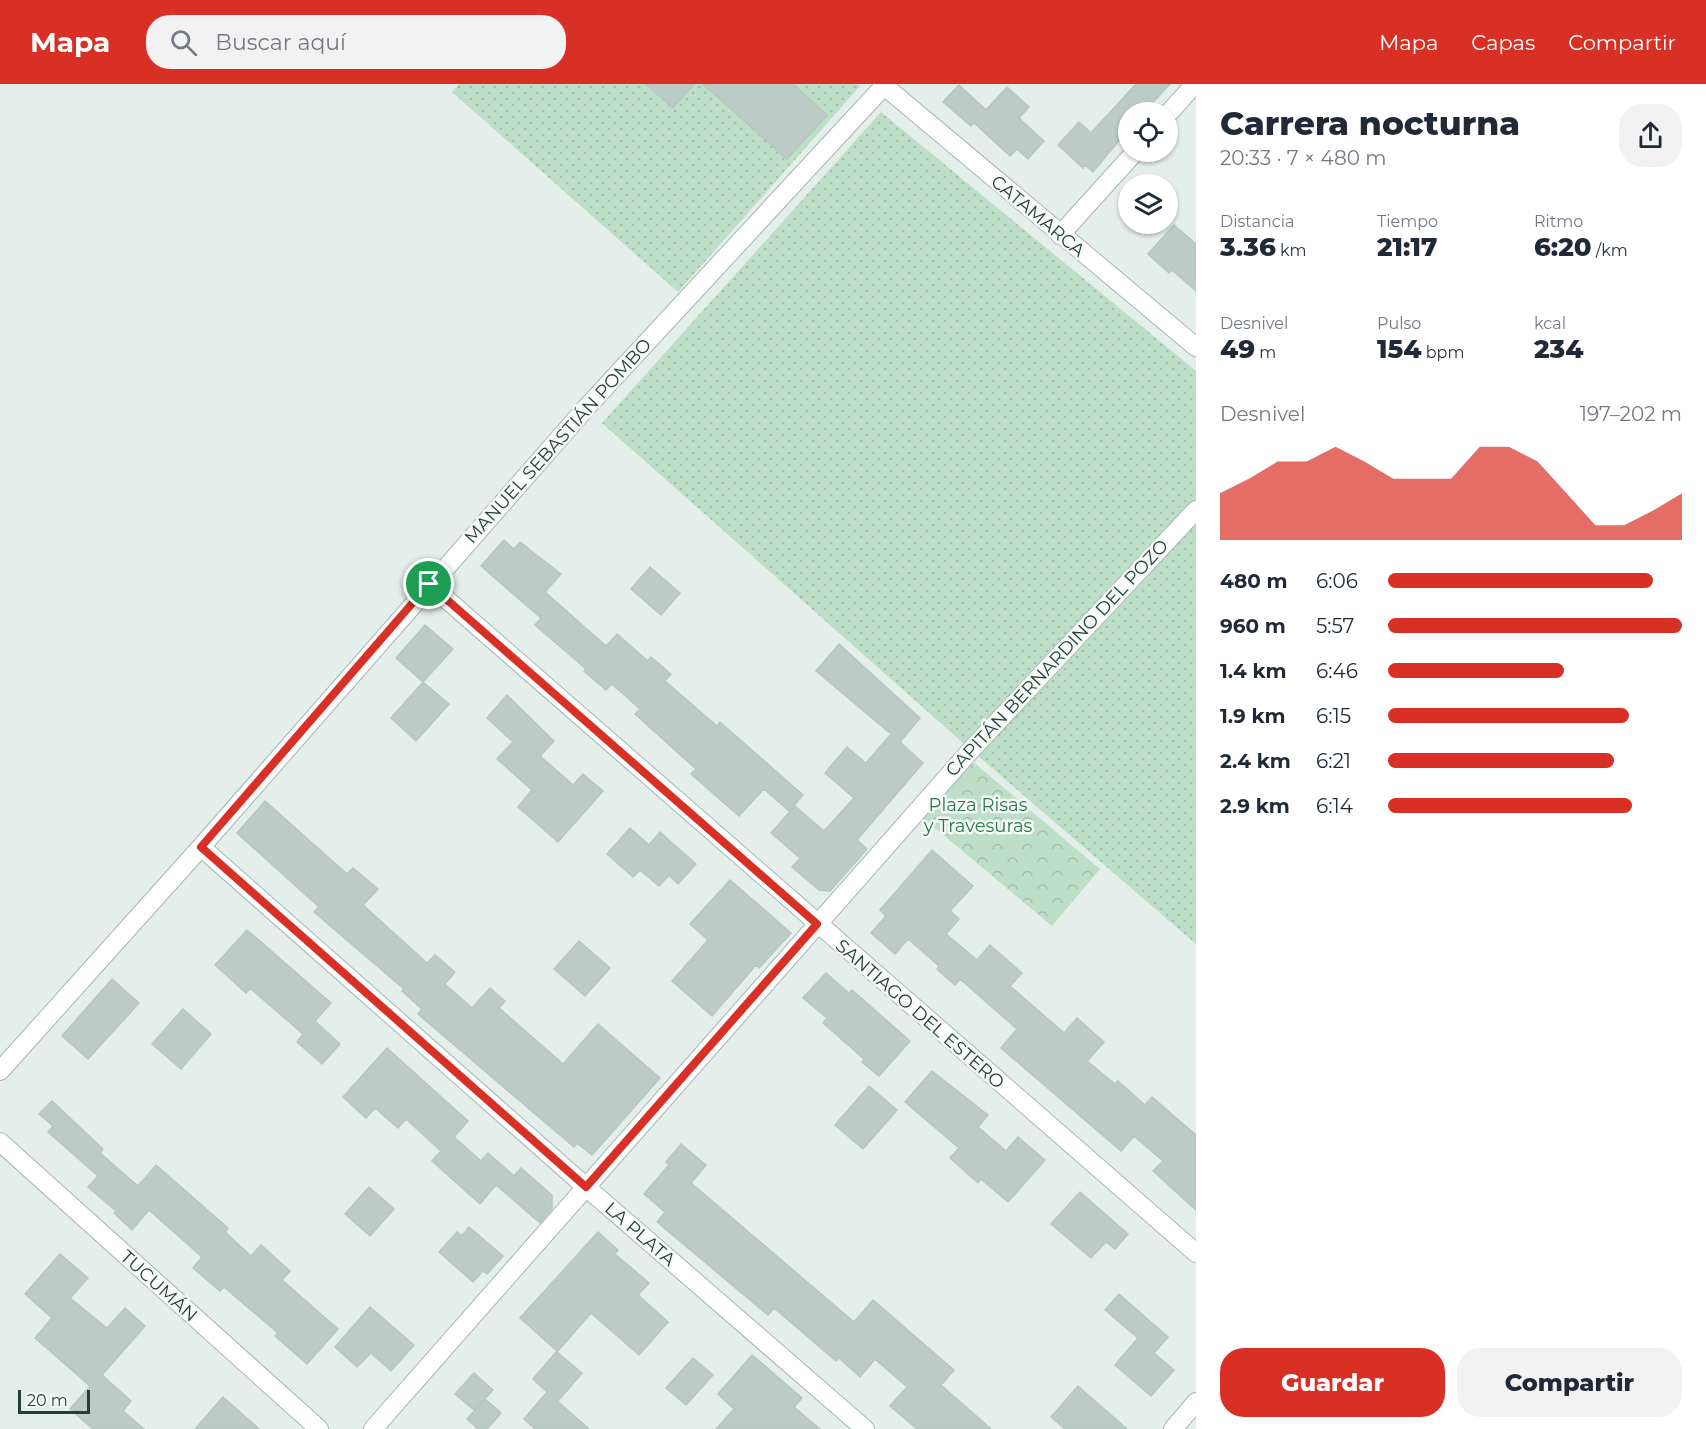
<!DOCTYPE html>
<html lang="es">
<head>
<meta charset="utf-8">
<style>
  body { margin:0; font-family:Montserrat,sans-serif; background:#f2f2f3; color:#1f2937; height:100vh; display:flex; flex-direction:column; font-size:22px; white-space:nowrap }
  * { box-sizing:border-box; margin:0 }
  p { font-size:20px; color:#747a83 }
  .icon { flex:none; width:33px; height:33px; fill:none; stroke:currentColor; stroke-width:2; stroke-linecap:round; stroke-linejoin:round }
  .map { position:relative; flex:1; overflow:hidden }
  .side { display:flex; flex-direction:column; background:#fff; width:510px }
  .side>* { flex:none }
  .controls { position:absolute; left:1118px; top:18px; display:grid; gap:12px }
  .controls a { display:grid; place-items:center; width:60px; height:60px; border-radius:50%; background:#fff; box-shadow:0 2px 4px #0004; font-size:30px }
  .scale { position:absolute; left:18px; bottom:15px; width:72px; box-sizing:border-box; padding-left:6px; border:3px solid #234038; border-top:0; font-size:16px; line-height:21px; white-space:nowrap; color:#234038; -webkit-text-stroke:4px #f5faf7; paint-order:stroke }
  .pin { position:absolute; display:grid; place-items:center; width:51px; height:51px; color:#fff; margin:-26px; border:3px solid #fff; border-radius:50%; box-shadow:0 2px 6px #0007 }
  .round { display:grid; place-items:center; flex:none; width:63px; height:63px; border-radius:24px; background:#f2f2f3 }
  .overview { display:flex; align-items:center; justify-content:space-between; height:102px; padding:0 24px }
  h1 { font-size:33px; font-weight:800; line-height:45px }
  .figures { display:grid; grid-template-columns:repeat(3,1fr); gap:9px; height:102px; padding:6px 24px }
  .figures div { display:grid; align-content:center }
  .figures b { font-size:26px; font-weight:800 }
  .figures small { font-size:16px; font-weight:400 }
  .figures p { font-size:16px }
  .chart { height:168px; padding:12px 24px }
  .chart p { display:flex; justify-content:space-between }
  .chart svg { width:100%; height:108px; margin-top:6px; fill:#d93025; opacity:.7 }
  .primary-button { display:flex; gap:12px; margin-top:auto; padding:12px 24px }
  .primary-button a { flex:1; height:69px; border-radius:24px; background:#d93025; color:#fff; font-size:24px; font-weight:800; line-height:69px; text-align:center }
  .primary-button a+a { background:#f2f2f3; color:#1f2937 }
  ul { padding:0 24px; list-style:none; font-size:20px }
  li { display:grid; grid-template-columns:96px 72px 1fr; align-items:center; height:45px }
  li i { height:15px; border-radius:8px; background:#d93025 }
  header { display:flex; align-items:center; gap:36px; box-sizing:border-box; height:84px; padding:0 30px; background:#d93025; color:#fff }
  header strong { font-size:28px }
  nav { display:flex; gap:33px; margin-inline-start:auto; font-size:21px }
  .search { width:420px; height:54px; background:#f2f2f3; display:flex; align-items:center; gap:15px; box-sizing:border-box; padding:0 21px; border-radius:24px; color:#747a83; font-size:22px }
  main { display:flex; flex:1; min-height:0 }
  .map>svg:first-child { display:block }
  .grass { fill:url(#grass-dots) }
  .forest { fill:url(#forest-crowns) }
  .building { fill:#bccbc6; stroke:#b6c7c1; stroke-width:1.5 }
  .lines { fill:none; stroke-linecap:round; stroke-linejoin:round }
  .minor-casing { stroke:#a6b6b1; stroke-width:20 }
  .minor { stroke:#fff; stroke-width:18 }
  .route-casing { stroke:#fff; stroke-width:12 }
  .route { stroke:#d93025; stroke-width:8 }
  .labels { text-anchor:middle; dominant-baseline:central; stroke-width:5; stroke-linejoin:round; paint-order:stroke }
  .street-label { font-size:18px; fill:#234038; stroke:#f5faf7 }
  .park-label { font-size:18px; fill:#2d774b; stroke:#f5faf7 }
</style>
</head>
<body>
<header>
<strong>Mapa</strong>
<div class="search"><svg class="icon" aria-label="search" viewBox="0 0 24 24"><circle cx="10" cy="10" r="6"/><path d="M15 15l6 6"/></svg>Buscar aquí</div>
<nav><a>Mapa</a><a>Capas</a><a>Compartir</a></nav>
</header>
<main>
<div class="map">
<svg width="1196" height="1345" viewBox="0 0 1196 1345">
  <defs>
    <pattern id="grass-dots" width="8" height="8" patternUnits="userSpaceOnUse" patternTransform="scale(1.5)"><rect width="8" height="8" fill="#bddfc7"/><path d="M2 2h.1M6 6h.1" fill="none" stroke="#a2c0ac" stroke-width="1.8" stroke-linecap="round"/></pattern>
    <pattern id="forest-crowns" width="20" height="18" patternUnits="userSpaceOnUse" patternTransform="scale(1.5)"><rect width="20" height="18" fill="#bddfc7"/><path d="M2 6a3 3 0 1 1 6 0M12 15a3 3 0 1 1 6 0" fill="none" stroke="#a2c0ac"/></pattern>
  </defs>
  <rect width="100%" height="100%" fill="#e4eeea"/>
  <!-- grass -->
  <path class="grass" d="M 459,0 L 857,0 L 860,2 L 678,208 L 452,8 Z
    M 881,28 L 1196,287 L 1196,860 L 971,666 L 602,339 Z"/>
  <!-- forest -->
  <path class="forest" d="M 972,677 L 1100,785 L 1052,842 L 923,734 Z"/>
  <!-- building -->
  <path class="building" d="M 646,0 L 694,0 L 673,24 Z
    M 703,0 L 793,0 L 827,31 L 787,75 Z
    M 1136,0 L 1170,0 L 1144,28 L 1128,28 L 1128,46 L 1093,88 L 1085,81 L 1083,84 L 1058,61 L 1079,38 L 1091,49 Z
    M 959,1 L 986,26 L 1007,3 L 1029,23 L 1019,34 L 1044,57 L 1028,75 L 1017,65 L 1010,72 L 974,39 L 971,42 L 943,18 Z
    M 1174,141 L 1196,160 L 1196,207 L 1172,186 L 1169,189 L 1148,170 Z
    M 504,456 L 514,465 L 520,458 L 561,490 L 545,508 L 606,562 L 617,550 L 648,577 L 651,573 L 671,590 L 665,597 L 717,642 L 720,638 L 803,711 L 789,727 L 764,705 L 739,732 L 691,690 L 696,685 L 635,630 L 640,625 L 612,600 L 606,606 L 584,587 L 586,585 L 535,541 L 541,534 L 481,482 Z
    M 650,483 L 680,509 L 661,531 L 631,505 Z
    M 425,541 L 453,565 L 423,598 L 396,574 Z
    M 839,560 L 920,634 L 900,658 L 923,679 L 857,756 L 867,765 L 830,807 L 819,806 L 792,783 L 800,774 L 771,749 L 795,722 L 824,747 L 854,714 L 825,689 L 847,663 L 866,679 L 891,650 L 816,587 Z
    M 423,598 L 449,620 L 416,657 L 391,634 Z
    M 507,611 L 554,657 L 540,672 L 573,701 L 583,690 L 603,707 L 558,758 L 518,723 L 532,706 L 497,675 L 513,658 L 487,634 Z
    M 265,717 L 347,790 L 353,784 L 378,805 L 363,821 L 427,879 L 435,871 L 455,888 L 445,900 L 472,924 L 490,904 L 505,917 L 499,924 L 563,980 L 598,940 L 660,994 L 592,1071 L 577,1059 L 574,1063 L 418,930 L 422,925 L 402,907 L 404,905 L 314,828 L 319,823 L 237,749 Z
    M 630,744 L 649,761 L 660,748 L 696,780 L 678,800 L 669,791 L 659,802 L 640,786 L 633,793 L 607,770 Z
    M 932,766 L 973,802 L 950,827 L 959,835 L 946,850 L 977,876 L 990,861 L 1022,889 L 1010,902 L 1064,949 L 1077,934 L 1104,958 L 1087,977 L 1115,1000 L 1118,997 L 1145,1021 L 1152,1013 L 1196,1051 L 1196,1126 L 1153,1087 L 1163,1077 L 1134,1052 L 1121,1067 L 1001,964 L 1017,945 L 960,895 L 955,901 L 937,885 L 939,882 L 908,855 L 895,870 L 871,849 L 886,832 L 880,826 Z
    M 730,796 L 791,849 L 759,884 L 756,881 L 712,932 L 672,897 L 708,856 L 690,840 Z
    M 247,846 L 331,919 L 315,937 L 340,960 L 322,980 L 297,958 L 303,950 L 250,904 L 246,909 L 215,881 Z
    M 579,857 L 610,884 L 585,912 L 554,885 Z
    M 826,889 L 849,909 L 852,906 L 910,957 L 879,992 L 862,978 L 864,975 L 823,939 L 827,934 L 803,914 Z
    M 112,895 L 139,919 L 88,975 L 62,952 Z
    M 183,925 L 211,950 L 181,985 L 152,960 Z
    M 387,964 L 468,1037 L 454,1053 L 481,1077 L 488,1069 L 514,1092 L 521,1084 L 552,1111 L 552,1125 L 540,1139 L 496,1101 L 480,1120 L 432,1077 L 441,1067 L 406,1035 L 398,1044 L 375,1024 L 366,1034 L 343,1013 Z
    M 932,987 L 988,1031 L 978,1043 L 1006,1067 L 1018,1053 L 1045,1076 L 1008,1118 L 981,1095 L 978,1099 L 950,1074 L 959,1064 L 905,1018 Z
    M 869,1002 L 897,1026 L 863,1065 L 835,1041 Z
    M 52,1017 L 103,1065 L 100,1069 L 138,1102 L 156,1081 L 228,1144 L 225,1148 L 251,1172 L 261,1161 L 290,1187 L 282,1196 L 338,1245 L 307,1280 L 275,1252 L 278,1249 L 224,1203 L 220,1207 L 193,1184 L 202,1173 L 149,1126 L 132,1146 L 114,1129 L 116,1127 L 88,1103 L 98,1092 L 48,1048 L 53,1042 L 39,1030 Z
    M 681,1060 L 706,1081 L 691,1099 L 854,1238 L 873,1216 L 954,1286 L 941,1301 L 991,1345 L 917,1345 L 890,1322 L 907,1303 L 875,1275 L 860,1293 L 839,1274 L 836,1277 L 774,1224 L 768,1231 L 657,1138 L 665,1128 L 644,1110 L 669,1081 L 666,1078 Z
    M 369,1103 L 394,1125 L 370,1152 L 345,1130 Z
    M 1080,1108 L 1128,1150 L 1115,1165 L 1106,1158 L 1091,1174 L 1051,1140 Z
    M 469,1143 L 503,1172 L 487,1190 L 483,1187 L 473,1198 L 439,1168 L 457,1148 L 462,1152 Z
    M 598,1148 L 618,1166 L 615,1170 L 649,1199 L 638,1211 L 668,1238 L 639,1271 L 591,1229 L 557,1268 L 582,1289 L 558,1317 L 555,1315 L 589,1345 L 535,1345 L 524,1335 L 547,1308 L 533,1295 L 557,1267 L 520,1234 Z
    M 60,1170 L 88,1194 L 70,1214 L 107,1244 L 125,1224 L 145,1242 L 102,1291 L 131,1317 L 123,1327 L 144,1345 L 93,1345 L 70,1325 L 90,1302 L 35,1254 L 52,1234 L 25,1210 Z
    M 1119,1210 L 1168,1253 L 1154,1269 L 1174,1286 L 1151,1312 L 1115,1281 L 1138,1254 L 1105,1226 Z
    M 370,1223 L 414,1261 L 391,1287 L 371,1269 L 357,1283 L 335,1263 Z
    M 752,1271 L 802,1314 L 794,1323 L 820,1345 L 716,1345 L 734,1325 L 718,1310 Z
    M 693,1274 L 713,1291 L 686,1321 L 666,1304 Z
    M 474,1289 L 493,1306 L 474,1326 L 455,1310 Z
    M 1078,1302 L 1127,1345 L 1065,1345 L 1051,1333 Z
    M 223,1313 L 259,1345 L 195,1345 Z
    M 485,1315 L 501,1329 L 487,1345 L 478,1345 L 467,1335 Z"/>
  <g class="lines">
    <!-- minor casing -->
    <g class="minor-casing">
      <path id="minor" d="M 882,0 L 1196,263
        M 1167,31 L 1195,0
        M 1060,151 L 1135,68
        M 429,500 L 1196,1169
        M 201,763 L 586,1103 L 865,1345
        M 0,987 L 201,763 L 586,324 L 884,2
        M 0,1058 L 319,1345
        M 373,1345 L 971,666 L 1196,426
        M 1173,1345 L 1196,1318"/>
    </g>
    <!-- minor -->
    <use href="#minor" class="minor"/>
  </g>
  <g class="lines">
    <!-- route casing -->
    <g class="route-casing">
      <path id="route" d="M 429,500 L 817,840 L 586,1103 L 201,763 Z"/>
    </g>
    <!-- route -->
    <use href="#route" class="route"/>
  </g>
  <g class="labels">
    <!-- street labels -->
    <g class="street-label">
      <text transform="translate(1038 132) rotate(40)">CATAMARCA</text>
      <text transform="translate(558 357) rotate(-48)">MANUEL SEBASTIÁN POMBO</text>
      <text transform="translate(1057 574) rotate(-47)">CAPITÁN BERNARDINO DEL POZO</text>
      <text transform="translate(920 930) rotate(41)">SANTIAGO DEL ESTERO</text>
      <text transform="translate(640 1150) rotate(41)">LA PLATA</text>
      <text transform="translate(159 1202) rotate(42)">TUCUMÁN</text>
    </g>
    <!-- park labels -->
    <g class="park-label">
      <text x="978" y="721">Plaza Risas<tspan x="978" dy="21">y Travesuras</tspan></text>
    </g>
  </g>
</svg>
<div class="controls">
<a><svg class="icon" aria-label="locate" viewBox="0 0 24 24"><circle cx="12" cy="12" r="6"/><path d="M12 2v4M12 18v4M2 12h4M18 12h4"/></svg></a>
<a><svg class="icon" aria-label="layers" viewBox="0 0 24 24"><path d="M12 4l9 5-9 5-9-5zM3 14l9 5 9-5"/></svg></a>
</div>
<div class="scale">20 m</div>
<div class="pin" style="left:429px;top:500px;background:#1e9e55"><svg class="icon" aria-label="arrive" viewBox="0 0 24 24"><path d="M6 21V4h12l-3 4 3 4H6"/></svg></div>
</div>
<section class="side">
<div class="overview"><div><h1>Carrera nocturna</h1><p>20:33 · 7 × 480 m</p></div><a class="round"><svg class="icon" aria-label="share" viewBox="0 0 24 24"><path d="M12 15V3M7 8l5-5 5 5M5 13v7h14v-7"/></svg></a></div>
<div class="figures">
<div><p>Distancia</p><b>3.36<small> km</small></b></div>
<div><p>Tiempo</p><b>21:17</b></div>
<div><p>Ritmo</p><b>6:20<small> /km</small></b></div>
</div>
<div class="figures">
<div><p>Desnivel</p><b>49<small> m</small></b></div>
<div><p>Pulso</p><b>154<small> bpm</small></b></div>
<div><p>kcal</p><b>234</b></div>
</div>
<div class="chart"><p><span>Desnivel</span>197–202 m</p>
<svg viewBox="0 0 160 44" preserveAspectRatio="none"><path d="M0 44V25L10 19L20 12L30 12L40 6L50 12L60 19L70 19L80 19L90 6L100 6L110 12L120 25L130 38L140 38L150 32L160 25V44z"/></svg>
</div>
<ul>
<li><b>480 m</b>6:06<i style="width:90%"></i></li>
<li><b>960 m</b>5:57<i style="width:100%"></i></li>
<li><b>1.4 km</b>6:46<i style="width:60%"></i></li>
<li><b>1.9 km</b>6:15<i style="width:82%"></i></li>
<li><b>2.4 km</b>6:21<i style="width:77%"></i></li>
<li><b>2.9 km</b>6:14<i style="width:83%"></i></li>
</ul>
<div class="primary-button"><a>Guardar</a><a>Compartir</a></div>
</section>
</main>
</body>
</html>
